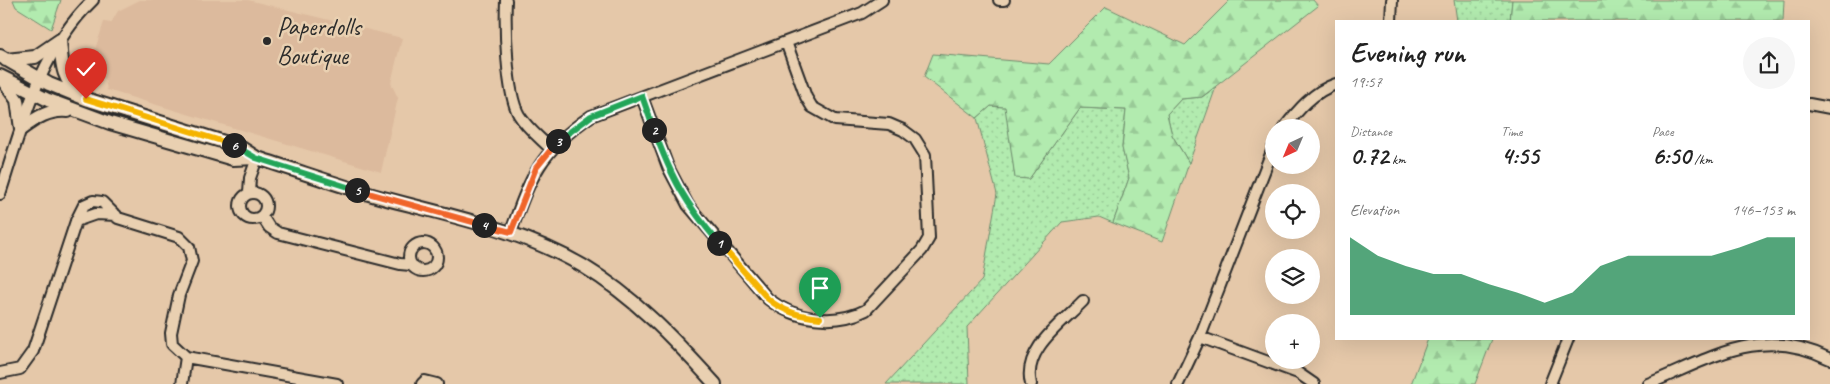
<!DOCTYPE html>
<html lang="en">
<head>
<meta charset="utf-8">
<style>
  body { margin:0; font-family:Caveat,sans-serif; background:#f6f6f6; color:#222; height:100vh; display:flex; flex-direction:column; font-size:19px; white-space:nowrap }
  * { box-sizing:border-box; margin:0 }
  p { font-size:16px; color:#767676 }
  .icon { flex:none; width:28px; height:28px; fill:none; stroke:currentColor; stroke-width:2; stroke-linecap:round; stroke-linejoin:round }
  .map { position:relative; flex:1; overflow:hidden }
  .panel { position:absolute; left:1335px; top:20px; width:475px; height:320px; display:flex; flex-direction:column; background:#fff; border-radius:0px; box-shadow:0 5px 20px #0002 }
  .panel>* { flex:none }
  .needle { width:32px; rotate:224deg }
  .fabs { position:absolute; left:1265px; top:119px; display:grid; gap:10px }
  .fabs a { display:grid; place-items:center; width:55px; height:55px; border-radius:50%; background:#fff; box-shadow:0 5px 20px #0002; font-size:25px }
  .pin { position:absolute; display:grid; place-items:center; width:42px; height:42px; color:#fff; margin:-51px -21px; border-radius:50% 50% 50% 0; rotate:-45deg; box-shadow:0 0 5px #0007 }
  .pin .icon { rotate:45deg }
  .km { position:absolute; width:25px; height:25px; margin:-12px; border-radius:50%; background:#222; color:#fff; font-size:14px; line-height:25px; text-align:center }
  .round { display:grid; place-items:center; flex:none; width:52px; height:52px; border-radius:26px; background:#f6f6f6 }
  .head { display:flex; align-items:center; justify-content:space-between; height:85px; padding:0 15px }
  h1 { font-size:28px; font-weight:600; line-height:38px }
  .metrics { display:grid; grid-template-columns:repeat(3,1fr); gap:8px; height:85px; padding:5px 15px }
  .metrics div { display:grid; align-content:center }
  .metrics b { font-size:25px; font-weight:600 }
  .metrics small { font-size:14px; font-weight:400 }
  .metrics p { font-size:14px }
  .chart { height:140px; padding:10px 15px }
  .chart p { display:flex; justify-content:space-between }
  .chart svg { width:100%; height:90px; margin-top:5px; fill:#0b8043; opacity:.7 }
  .map>svg:first-child { display:block }
  .built { fill:#dcba9d }
  .grass { fill:url(#grass-dots); stroke:#6e8b6d }
  .forest { fill:url(#forest-firs); stroke:#6e8b6d }
  .lines { fill:none; stroke-linecap:round; stroke-linejoin:round }
  .minor-casing { stroke:#2b2b2b; stroke-width:14 }
  .major-casing { stroke:#2b2b2b; stroke-width:16 }
  .minor { stroke:#e9d0b1; stroke-width:10 }
  .major { stroke:#e9d0b1; stroke-width:12 }
  .split-1-casing { stroke:#fff; stroke-width:10 }
  .split-2-casing { stroke:#fff; stroke-width:10 }
  .split-3-casing { stroke:#fff; stroke-width:10 }
  .split-4-casing { stroke:#fff; stroke-width:10 }
  .split-5-casing { stroke:#fff; stroke-width:10 }
  .split-6-casing { stroke:#fff; stroke-width:10 }
  .split-7-casing { stroke:#fff; stroke-width:10 }
  .split-1 { stroke:#f5b400; stroke-width:6 }
  .split-2 { stroke:#22a559; stroke-width:6 }
  .split-3 { stroke:#22a559; stroke-width:6 }
  .split-4 { stroke:#f0652b; stroke-width:6 }
  .split-5 { stroke:#f0652b; stroke-width:6 }
  .split-6 { stroke:#22a559; stroke-width:6 }
  .split-7 { stroke:#f5b400; stroke-width:6 }
  .poi-dot { fill:#2b2b2b; stroke:#e9d0b1; stroke-width:2 }
  .labels { text-anchor:middle; dominant-baseline:central; stroke-width:5; stroke-linejoin:round; paint-order:stroke }
  .poi-label { font-size:25px; fill:#2b2b2b; stroke:#e9d0b1; text-anchor:start }
</style>
</head>
<body>
<div class="map">
<svg width="1830" height="384" viewBox="0 0 1830 384">
  <defs>
    <pattern id="grass-dots" width="8" height="8" patternUnits="userSpaceOnUse" patternTransform="scale(1.25)"><rect width="8" height="8" fill="#b2ebaf"/><path d="M2 2h.1M6 6h.1" fill="none" stroke="#99ca97" stroke-width="1.8" stroke-linecap="round"/></pattern>
    <pattern id="forest-firs" width="22" height="20" patternUnits="userSpaceOnUse" patternTransform="scale(1.25)"><rect width="22" height="20" fill="#b2ebaf"/><path d="M5 1l3.5 6h-7zM16 11l3.5 6h-7z" fill="#99ca97"/></pattern>
  </defs>
  <rect width="100%" height="100%" fill="#e5c8a9"/>
  <filter id="ink" filterUnits="userSpaceOnUse"><feTurbulence type="fractalNoise" baseFrequency=".02" numOctaves="2"/><feDisplacementMap in="SourceGraphic" scale="10" xChannelSelector="R" yChannelSelector="G"/><feConvolveMatrix kernelMatrix="1 2 1 2 8 2 1 2 1" color-interpolation-filters="sRGB"/></filter>
  <g filter="url(#ink)">
    <!-- built -->
    <path class="built" d="M 140,0 L 248,0 L 402,38 L 391,83 L 398,98 L 381,172 L 107,90 L 105,79 L 88,71 L 104,22 L 111,23 L 118,11 Z"/>
    <!-- grass -->
    <path class="grass" d="M 1454,0 L 1512,0 L 1510,21 L 1457,21 Z
      M 1216,87 L 1189,163 L 1172,135 L 1167,114 L 1181,99 L 1202,97 Z
      M 991,106 L 1006,107 L 1015,177 L 1029,179 L 1080,108 L 1126,110 L 1122,147 L 1129,178 L 1113,223 L 1099,217 L 1062,222 L 967,327 L 969,384 L 886,384 L 982,280 L 997,194 L 977,118 Z"/>
    <!-- forest -->
    <path class="forest" d="M 13,0 L 61,0 L 51,29 L 16,7 Z
      M 1230,0 L 1313,0 L 1318,6 L 1202,97 L 1181,99 L 1167,114 L 1172,135 L 1189,163 L 1162,242 L 1113,223 L 1129,178 L 1122,148 L 1126,110 L 1080,108 L 1029,179 L 1015,178 L 1005,107 L 991,106 L 977,118 L 924,77 L 933,54 L 1049,64 L 1106,7 L 1185,45 Z
      M 1512,0 L 1784,0 L 1783,21 L 1510,21 Z
      M 1428,339 L 1492,339 L 1475,384 L 1411,384 Z"/>
    <g class="lines">
      <!-- minor casing -->
      <g class="minor-casing">
        <path id="minor" d="M 506,0 C 505,26 506,93 519,115 C 527,128 540,138 551,149
          M 999,0 L 1004,0
          M 1391,21 L 1392,0
          M 642,97 L 668,167 L 688,205 L 768,299 C 795,320 835,326 866,310 L 922,250 L 929,238 L 925,155 L 915,139 L 903,130 L 889,124 L 835,120 L 812,107 L 806,97 L 786,42
          M 1809,104 L 1830,108
          M 1284,128 C 1298,110 1314,91 1336,84
          M240 206a13 13 0 1 1 26 0a13 13 0 1 1-26 0Z
          M 249,193 L 250,178 L 257,158
          M 0,194 C 22,126 39,52 93,0
          M 262,216 L 269,227 L 278,233 L 400,264 L 411,265
          M 76,221 L 96,214 L 116,215
          M 511,232 C 530,177 541,150 591,116 L 862,13 L 882,0
          M409 257a14 14 0 1 1 28 0a14 14 0 1 1-28 0Z
          M 1200,337 L 1298,373 L 1314,384
          M 0,373 L 20,369 L 33,351 L 76,221 L 84,205 L 93,201 L 102,202 L 118,218 L 179,237 L 189,247 L 192,261 L 179,295 L 171,333 L 172,344 L 186,357 L 337,384
          M 182,384 L 186,357
          M 422,384 L 425,381 L 437,384
          M 1031,384 C 1022,350 1062,323 1083,301
          M 1178,384 L 1200,337 L 1274,146
          M 1550,384 L 1568,339
          M 1648,384 C 1712,358 1761,324 1830,359"/>
      </g>
      <!-- major casing -->
      <g class="major-casing">
        <path id="major" d="M 0,56 L 49,84 L 86,99 L 240,147 L 257,158 C 299,171 340,186 383,198 C 451,216 522,230 583,266 C 635,297 675,340 715,384
          M 6,60 L 35,57 L 60,40 C 62,62 61,79 80,94
          M 0,76 L 48,100 L 110,123 L 233,159 L 257,158
          M 2,79 L 17,100 L 21,129
          M 21,129 C 36,118 49,109 68,111"/>
      </g>
      <!-- minor -->
      <use href="#minor" class="minor"/>
      <!-- major -->
      <use href="#major" class="major"/>
    </g>
  </g>
  <g class="lines" filter="url(#ink)">
    <!-- split-1 casing -->
    <g class="split-1-casing">
      <path id="split-1" d="M 719,243 L 768,299 C 784,312 800,316 820,318"/>
    </g>
    <!-- split-2 casing -->
    <g class="split-2-casing">
      <path id="split-2" d="M 654,130 C 672,179 685,203 719,243"/>
    </g>
    <!-- split-3 casing -->
    <g class="split-3-casing">
      <path id="split-3" d="M 558,141 L 591,116 L 642,96 L 654,130"/>
    </g>
    <!-- split-4 casing -->
    <g class="split-4-casing">
      <path id="split-4" d="M 484,225 L 511,232 L 536,168 L 558,141"/>
    </g>
    <!-- split-5 casing -->
    <g class="split-5-casing">
      <path id="split-5" d="M 357,190 L 484,225"/>
    </g>
    <!-- split-6 casing -->
    <g class="split-6-casing">
      <path id="split-6" d="M 234,145 L 256,158 L 357,190"/>
    </g>
    <!-- split-7 casing -->
    <g class="split-7-casing">
      <path id="split-7" d="M 86,99 L 234,145"/>
    </g>
    <!-- split-1 -->
    <use href="#split-1" class="split-1"/>
    <!-- split-2 -->
    <use href="#split-2" class="split-2"/>
    <!-- split-3 -->
    <use href="#split-3" class="split-3"/>
    <!-- split-4 -->
    <use href="#split-4" class="split-4"/>
    <!-- split-5 -->
    <use href="#split-5" class="split-5"/>
    <!-- split-6 -->
    <use href="#split-6" class="split-6"/>
    <!-- split-7 -->
    <use href="#split-7" class="split-7"/>
  </g>
  <!-- markers -->
  <circle class="poi-dot" cx="267" cy="41" r="5"/>
  <g class="labels">
    <!-- poi labels -->
    <g class="poi-label">
      <text x="277" y="27">Paperdolls<tspan x="277" dy="29">Boutique</tspan></text>
    </g>
  </g>
</svg>
<div class="fabs">
<a><svg class="needle" viewBox="-14 -14 28 28"><path d="M0-13l5 13h-10z" fill="#e53935"/><path d="M0 13l5-13h-10z" fill="#767676"/></svg></a>
<a><svg class="icon" aria-label="locate" viewBox="0 0 24 24"><circle cx="12" cy="12" r="6"/><path d="M12 2v4M12 18v4M2 12h4M18 12h4"/></svg></a>
<a><svg class="icon" aria-label="layers" viewBox="0 0 24 24"><path d="M12 4l9 5-9 5-9-5zM3 14l9 5 9-5"/></svg></a>
<a>+</a>
</div>
<div class="pin" style="left:820px;top:318px;background:#1e9e55"><svg class="icon" aria-label="arrive" viewBox="0 0 24 24"><path d="M6 21V4h12l-3 4 3 4H6"/></svg></div>
<div class="pin" style="left:86px;top:99px;background:#d93025"><svg class="icon" aria-label="check" viewBox="0 0 24 24"><path d="M5 12l5 5 9-10"/></svg></div>
<b class="km" style="left:719px;top:243px">1</b>
<b class="km" style="left:654px;top:130px">2</b>
<b class="km" style="left:558px;top:141px">3</b>
<b class="km" style="left:484px;top:225px">4</b>
<b class="km" style="left:357px;top:190px">5</b>
<b class="km" style="left:234px;top:145px">6</b>
<section class="panel">
<div class="head"><div><h1>Evening run</h1><p>19:57</p></div><a class="round"><svg class="icon" aria-label="share" viewBox="0 0 24 24"><path d="M12 15V3M7 8l5-5 5 5M5 13v7h14v-7"/></svg></a></div>
<div class="metrics">
<div><p>Distance</p><b>0.72<small> km</small></b></div>
<div><p>Time</p><b>4:55</b></div>
<div><p>Pace</p><b>6:50<small> /km</small></b></div>
</div>
<div class="chart"><p><span>Elevation</span>146–153 m</p>
<svg viewBox="0 0 160 44" preserveAspectRatio="none"><path d="M0 44V6L10 15L20 20L30 24L40 24L50 29L60 33L70 38L80 33L90 20L100 15L110 15L120 15L130 15L140 11L150 6L160 6V44z"/></svg>
</div>
</section>
</div>
</body>
</html>
